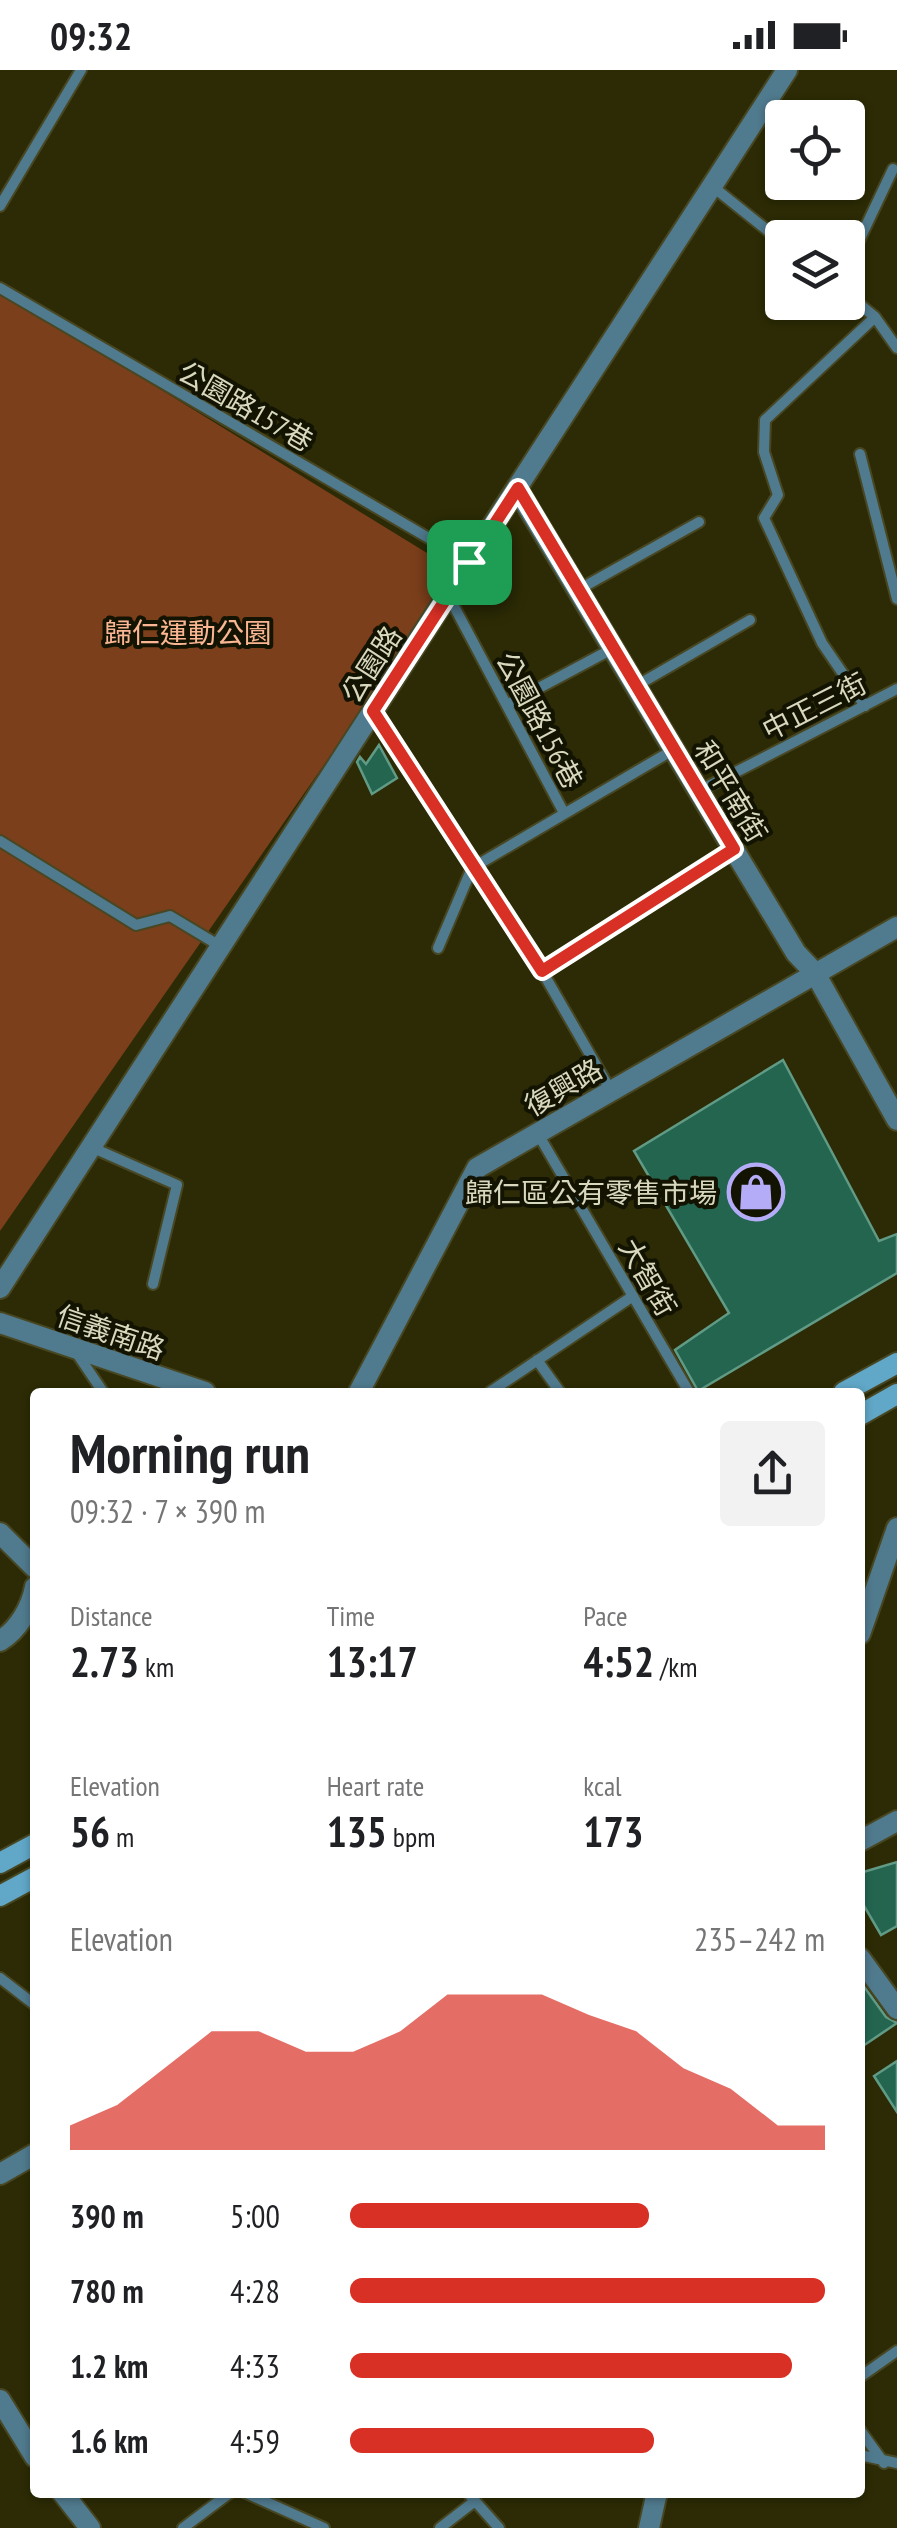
<!DOCTYPE html>
<html lang="en">
<head>
<meta charset="utf-8">
<style>
  body { margin:0; font-family:"PT Sans Narrow","Noto Sans TC",sans-serif; background:#f2f2f2; color:#202124; height:100vh; display:flex; flex-direction:column; font-size:38px; white-space:nowrap }
  * { box-sizing:border-box; margin:0 }
  p { font-size:32px; color:#757577 }
  .icon { flex:none; width:55px; height:55px; fill:none; stroke:currentColor; stroke-width:2; stroke-linecap:round; stroke-linejoin:round }
  .map { position:relative; flex:1; overflow:hidden }
  .sheet { position:absolute; left:30px; top:1318px; width:835px; height:1110px; display:flex; flex-direction:column; background:#fff; border-radius:10px; box-shadow:0 2px 8px #0004 }
  .sheet>* { flex:none }
  .controls { position:absolute; left:765px; top:30px; display:grid; gap:20px }
  .controls a { display:grid; place-items:center; width:100px; height:100px; border-radius:10px; background:#fff; box-shadow:0 2px 8px #0004; font-size:50px }
  .pin { position:absolute; display:grid; place-items:center; width:85px; height:85px; color:#fff; margin:-42px; border-radius:20px; box-shadow:0 5px 15px #0006 }
  .round { display:grid; place-items:center; flex:none; width:105px; height:105px; border-radius:10px; background:#f2f2f2 }
  .headline { display:flex; align-items:center; justify-content:space-between; height:170px; padding:0 40px }
  h1 { font-size:55px; font-weight:700; line-height:75px }
  .stats { display:grid; grid-template-columns:repeat(3,1fr); gap:15px; height:170px; padding:10px 40px }
  .stats div { display:grid; align-content:center }
  .stats b { font-size:42px; font-weight:700 }
  .stats small { font-size:28px; font-weight:400 }
  .stats p { font-size:28px }
  .chart { height:280px; padding:20px 40px }
  .chart p { display:flex; justify-content:space-between }
  .chart svg { width:100%; height:180px; margin-top:10px; fill:#d93025; opacity:.7 }
  ul { padding:0 40px; list-style:none; font-size:32px }
  li { display:grid; grid-template-columns:160px 120px 1fr; align-items:center; height:75px }
  li i { height:25px; border-radius:12px; background:#d93025 }
  .status { display:flex; justify-content:space-between; align-items:center; height:70px; padding:0 50px; background:#fff; direction:ltr }
  .status svg { height:28px; fill:currentColor }
  .map>svg:first-child { display:block }
  .green { fill:#7c3f1b }
  .building { fill:#246550; stroke:#619b86; stroke-width:2.5 }
  .lines { fill:none; stroke-linecap:round; stroke-linejoin:round }
  .service-casing { stroke:#484723; stroke-width:14 }
  .minor-casing { stroke:#484723; stroke-width:24 }
  .secondary-casing { stroke:#484723; stroke-width:24 }
  .service { stroke:#507a8e; stroke-width:10 }
  .minor { stroke:#507a8e; stroke-width:20 }
  .secondary { stroke:#61a7c7; stroke-width:20 }
  .route-casing { stroke:#fff; stroke-width:20 }
  .route { stroke:#d93025; stroke-width:12 }
  .labels { text-anchor:middle; dominant-baseline:central; stroke-width:8; stroke-linejoin:round; paint-order:stroke }
  .street-label { font-size:28px; fill:#d8d8be; stroke:#131302 }
  .park-label { font-size:28px; fill:#fab693; stroke:#131302 }
  .poi-label { font-size:28px; fill:#d8d8be; stroke:#131302; text-anchor:end }
</style>
</head>
<body>
<div class="status"><b>09:32</b><svg viewBox="0 0 49 12"><path d="M0 12V9h3v3zM5 12V6h3v6zM10 12V3h3v9zM15 12V0h3v12zM26 1h20v11H26zM47 4h2v5h-2z"/></svg></div>
<div class="map">
<svg width="897" height="2458" viewBox="0 0 897 2458">
  <rect width="100%" height="100%" fill="#2c2b05"/>
  <!-- green -->
  <path class="green" d="M 0,221 L 458,502 L 0,1161 Z"/>
  <!-- building -->
  <path class="building" d="M 379,675 L 397,708 L 372,724 L 357,692 L 360,687 L 366,694 Z
    M 783,990 L 879,1171 L 897,1164 L 897,1203 L 698,1321 L 675,1280 L 729,1243 L 634,1081 Z
    M 897,1792 L 897,1856 L 881,1865 L 860,1829 L 860,1803 Z
    M 860,1911 L 886,1947 L 897,1953 L 860,1978 Z
    M 897,1991 L 897,2042 L 874,2006 Z"/>
  <g class="lines">
    <!-- service casing -->
    <g class="service-casing">
      <path id="service" d="M 712,116 L 782,172
        M 0,136 L 81,0
        M 848,194 L 893,99
        M 0,218 L 468,491
        M 848,225 L 875,247 L 897,278
        M 860,384 L 897,529
        M 578,520 L 699,452
        M 448,525 L 564,743
        M 636,616 L 750,550
        M 507,635 L 612,579
        M 865,636 L 822,573 L 764,448 L 778,425 L 764,382 L 765,350 L 875,247
        M 373,641 L 542,901 L 611,1021
        M 699,721 L 897,619
        M 0,771 L 136,855 L 170,846 L 220,876
        M 438,878 L 472,798 L 673,680
        M 542,901 L 733,779
        M 538,1064 L 689,1322
        M 91,1077 L 177,1115 L 153,1214
        M 76,1282 L 103,1322
        M 537,1290 L 560,1322
        M 490,1322 L 633,1226
        M 0,1908 L 35,1935
        M 860,2307 L 897,2281
        M 860,2360 L 884,2393
        M 860,2385 L 897,2393
        M 244,2422 L 324,2458
        M 467,2422 L 499,2458
        M 183,2458 L 231,2422
        M 440,2458 L 475,2431"/>
    </g>
    <!-- minor casing -->
    <g class="minor-casing">
      <path id="minor" d="M 517,419 L 796,883 L 815,903 L 897,1050
        M 0,1218 L 787,0
        M 0,1253 L 205,1322
        M 359,1322 L 477,1098 L 897,857
        M 0,1463 L 35,1498
        M 860,1564 L 897,1458
        M 0,1571 C 18,1560 31,1538 35,1517
        M 860,1771 L 897,1751
        M 860,1888 L 897,1939
        M 0,2104 L 35,2084
        M 0,2330 L 35,2387
        M 62,2422 L 90,2458
        M 649,2458 L 657,2422"/>
    </g>
    <!-- secondary casing -->
    <g class="secondary-casing">
      <path id="secondary" d="M 844,1322 L 897,1293
        M 860,1345 L 897,1324
        M 0,1793 L 35,1774
        M 0,1826 L 35,1807"/>
    </g>
    <!-- service -->
    <use href="#service" class="service"/>
    <!-- minor -->
    <use href="#minor" class="minor"/>
    <!-- secondary -->
    <use href="#secondary" class="secondary"/>
  </g>
  <g class="lines">
    <!-- route casing -->
    <g class="route-casing">
      <path id="route" d="M 518,418 L 734,779 L 542,901 L 373,641 Z"/>
    </g>
    <!-- route -->
    <use href="#route" class="route"/>
  </g>
  <!-- icons -->
  <defs>
    <g id="shop-ring" transform="scale(2.875)"><circle r="9.5" fill="#131302" stroke="#b5acf8" stroke-width="1.5"/><path d="M-5-2.5h2.3a2.7 3.5 0 0 1 5.4 0H5L5.5 6h-11ZM-1.5-2.5h3a1.5 2.3 0 0 0-3 0Z" fill="#b5acf8"/></g>
  </defs>
  <g fill-rule="evenodd">
    <use href="#shop-ring" x="756" y="1122"/>
  </g>
  <g class="labels">
    <!-- street labels -->
    <g class="street-label">
      <text transform="translate(246 336) rotate(30)">公園路157巷</text>
      <text transform="translate(371 594) rotate(-57)">公園路</text>
      <text transform="translate(814 636) rotate(-27)">中正三街</text>
      <text transform="translate(540 650) rotate(62)">公園路156巷</text>
      <text transform="translate(731 721) rotate(59)">和平南街</text>
      <text transform="translate(563 1017) rotate(-30)">復興路</text>
      <text transform="translate(648 1207) rotate(60)">大智街</text>
      <text transform="translate(111 1262) rotate(19)">信義南路</text>
    </g>
    <!-- park labels -->
    <g class="park-label">
      <text x="188" y="562">歸仁運動公園</text>
    </g>
    <!-- poi labels -->
    <g class="poi-label">
      <text x="717" y="1122">歸仁區公有零售市場</text>
    </g>
  </g>
</svg>
<div class="controls">
<a><svg class="icon" aria-label="locate" viewBox="0 0 24 24"><circle cx="12" cy="12" r="6"/><path d="M12 2v4M12 18v4M2 12h4M18 12h4"/></svg></a>
<a><svg class="icon" aria-label="layers" viewBox="0 0 24 24"><path d="M12 4l9 5-9 5-9-5zM3 14l9 5 9-5"/></svg></a>
</div>
<div class="pin" style="left:469px;top:492px;background:#1e9e55"><svg class="icon" aria-label="arrive" viewBox="0 0 24 24"><path d="M6 21V4h12l-3 4 3 4H6"/></svg></div>
<section class="sheet">
<div class="headline"><div><h1>Morning run</h1><p>09:32 · 7 × 390 m</p></div><a class="round"><svg class="icon" aria-label="share" viewBox="0 0 24 24"><path d="M12 15V3M7 8l5-5 5 5M5 13v7h14v-7"/></svg></a></div>
<div class="stats">
<div><p>Distance</p><b>2.73<small> km</small></b></div>
<div><p>Time</p><b>13:17</b></div>
<div><p>Pace</p><b>4:52<small> /km</small></b></div>
</div>
<div class="stats">
<div><p>Elevation</p><b>56<small> m</small></b></div>
<div><p>Heart rate</p><b>135<small> bpm</small></b></div>
<div><p>kcal</p><b>173</b></div>
</div>
<div class="chart"><p><span>Elevation</span>235–242 m</p>
<svg viewBox="0 0 160 44" preserveAspectRatio="none"><path d="M0 44V38L10 33L20 24L30 15L40 15L50 20L60 20L70 15L80 6L90 6L100 6L110 11L120 15L130 24L140 29L150 38L160 38V44z"/></svg>
</div>
<ul>
<li><b>390 m</b>5:00<i style="width:63%"></i></li>
<li><b>780 m</b>4:28<i style="width:100%"></i></li>
<li><b>1.2 km</b>4:33<i style="width:93%"></i></li>
<li><b>1.6 km</b>4:59<i style="width:64%"></i></li>
</ul>
</section>
</div>
</body>
</html>
